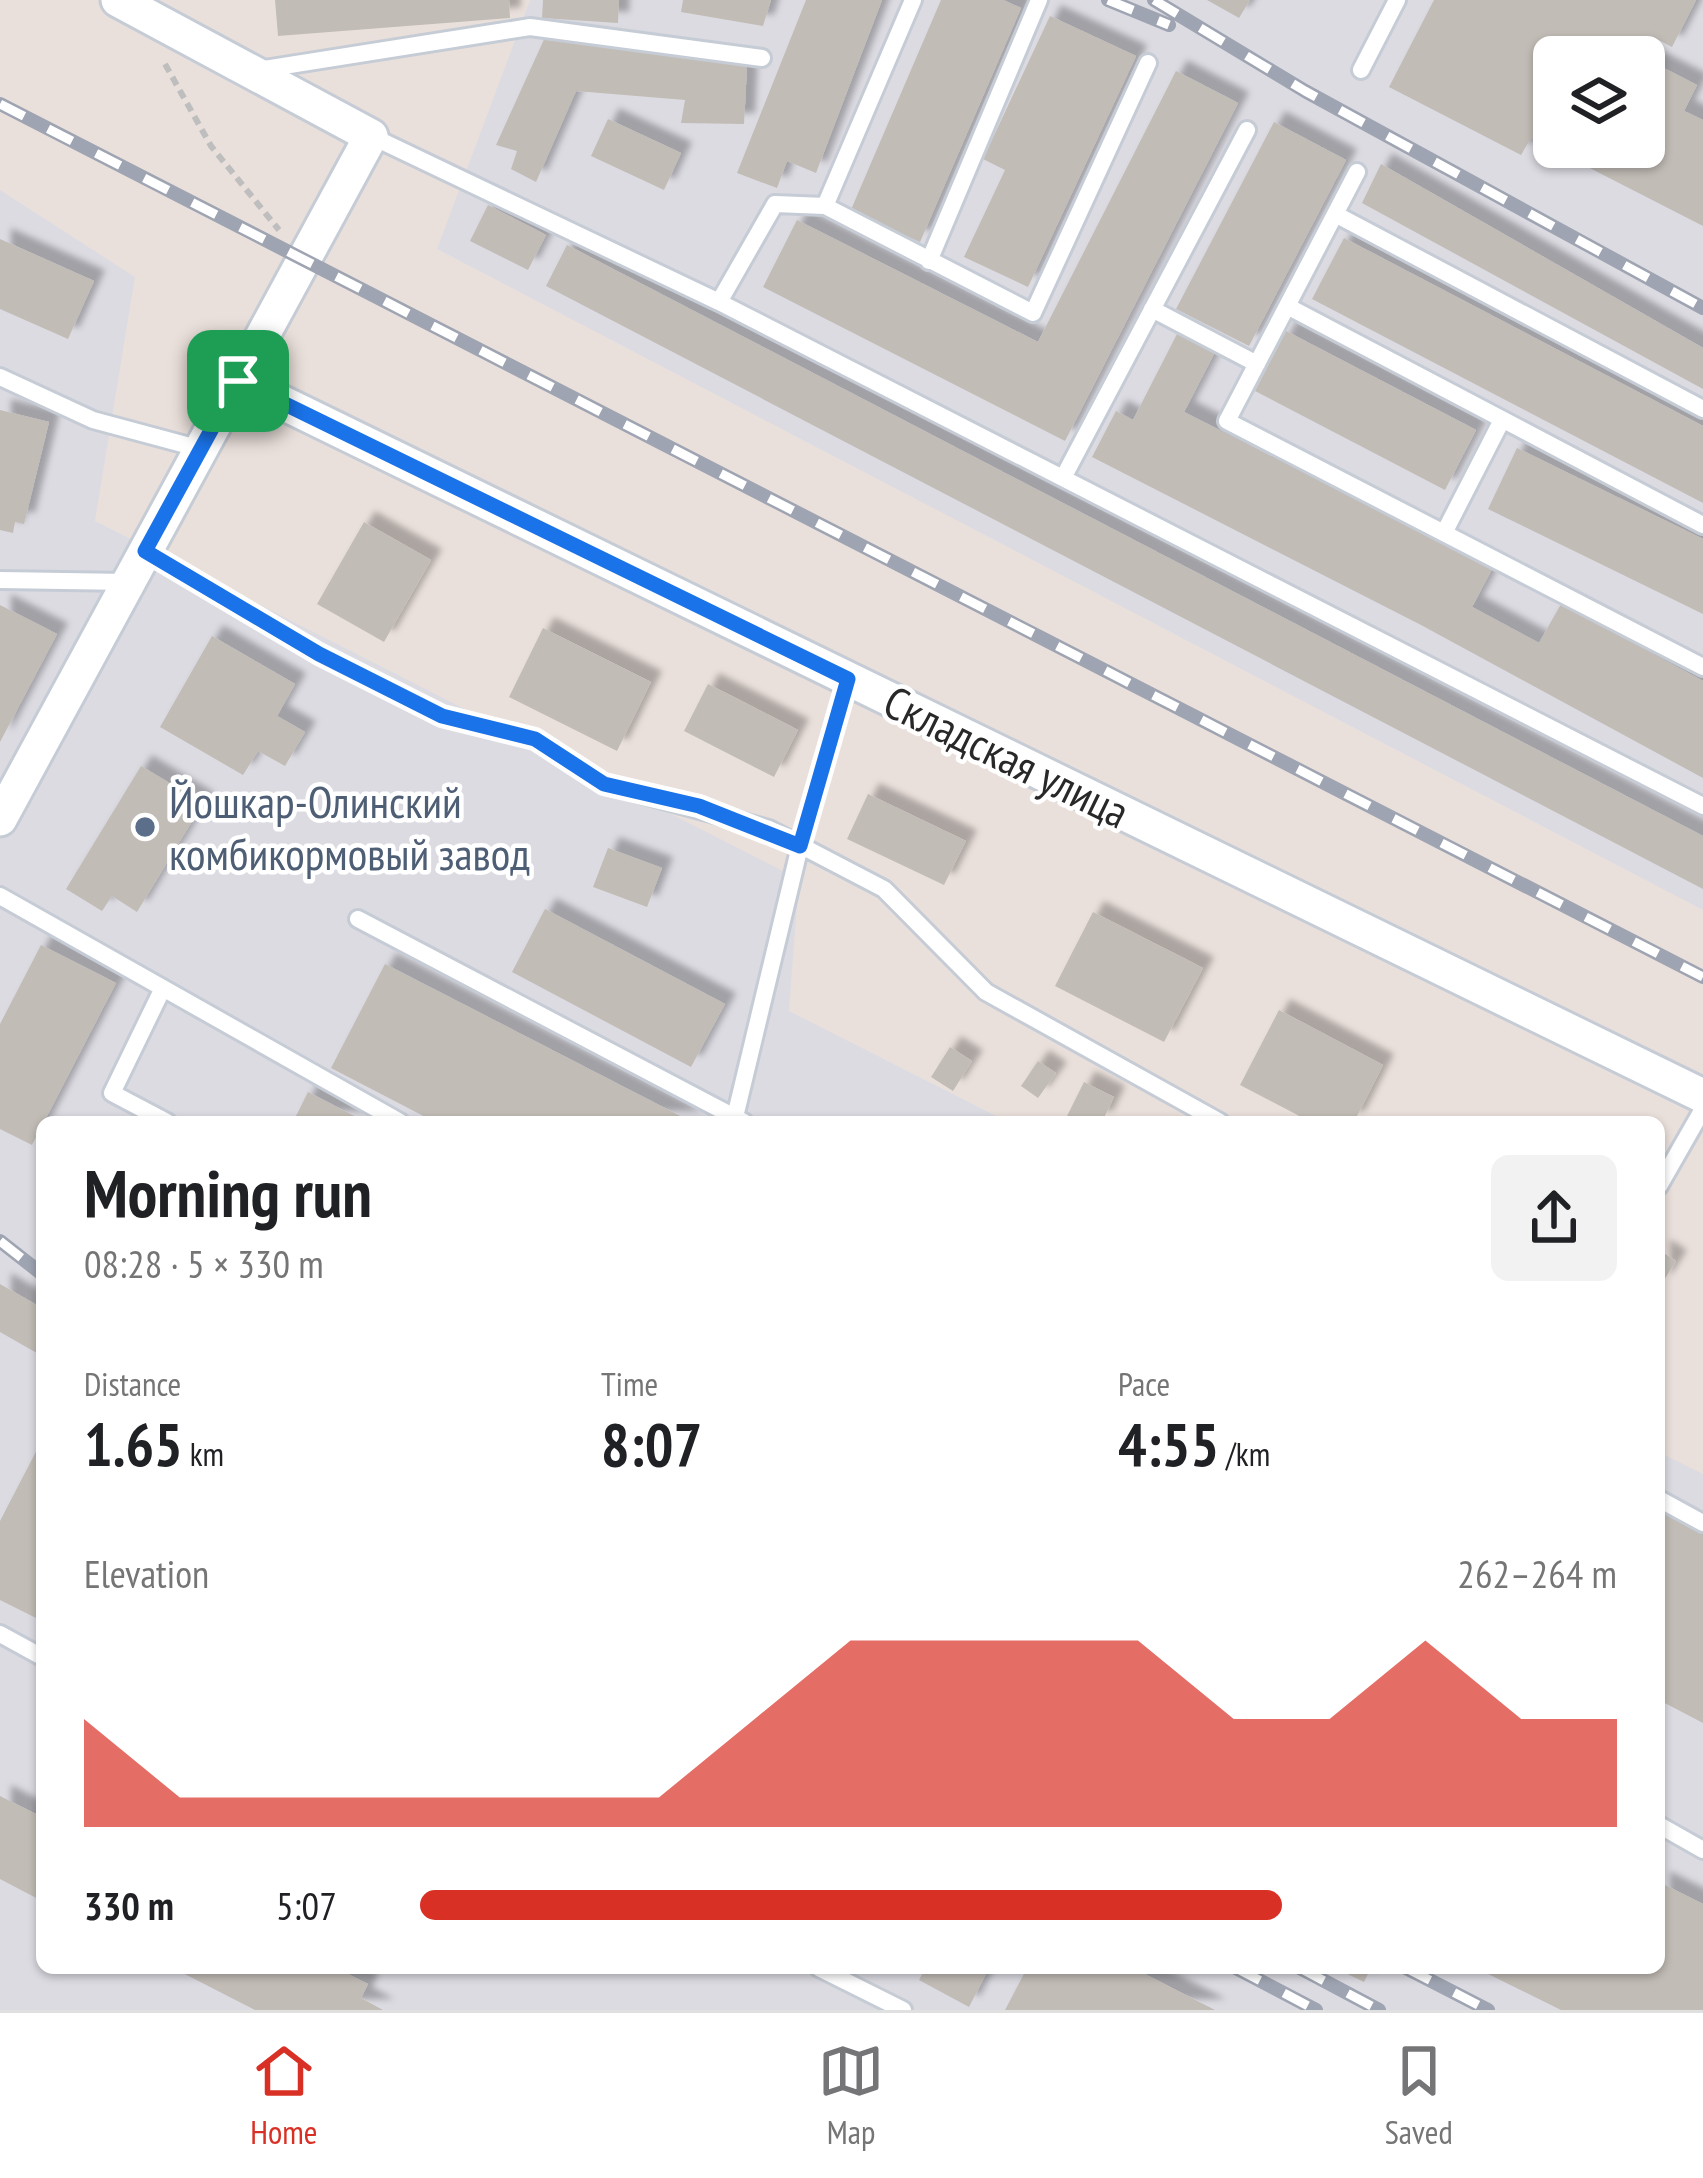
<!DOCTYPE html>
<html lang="en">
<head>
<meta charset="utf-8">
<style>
  body { margin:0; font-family:"PT Sans Narrow",sans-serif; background:#f2f2f2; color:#202124; height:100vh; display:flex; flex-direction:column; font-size:45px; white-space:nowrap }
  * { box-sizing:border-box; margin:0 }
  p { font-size:39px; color:#757577 }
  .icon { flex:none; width:66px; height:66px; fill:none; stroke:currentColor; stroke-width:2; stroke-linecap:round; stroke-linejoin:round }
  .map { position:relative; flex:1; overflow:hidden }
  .details { position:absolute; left:36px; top:1116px; width:1629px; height:858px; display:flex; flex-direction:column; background:#fff; border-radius:18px; box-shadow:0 3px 9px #0004 }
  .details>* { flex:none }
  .buttons { position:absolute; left:1533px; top:36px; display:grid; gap:24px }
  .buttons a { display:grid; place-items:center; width:132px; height:132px; border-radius:18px; background:#fff; box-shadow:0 3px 9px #0004; font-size:60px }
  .pin { position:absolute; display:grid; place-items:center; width:102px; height:102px; color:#fff; margin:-51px; border-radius:24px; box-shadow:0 6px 18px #0006 }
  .round { display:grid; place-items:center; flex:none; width:126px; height:126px; border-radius:18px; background:#f2f2f2 }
  .summary { display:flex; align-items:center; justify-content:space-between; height:204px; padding:0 48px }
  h1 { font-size:66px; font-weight:800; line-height:90px }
  .metrics { display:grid; grid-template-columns:repeat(3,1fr); gap:18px; height:204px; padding:12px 48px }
  .metrics div { display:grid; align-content:center }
  .metrics b { font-size:60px; font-weight:800 }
  .metrics small { font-size:33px; font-weight:400 }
  .metrics p { font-size:33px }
  .chart { height:336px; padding:24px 48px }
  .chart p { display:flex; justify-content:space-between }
  .chart svg { width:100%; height:216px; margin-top:12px; fill:#d93025; opacity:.7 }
  ul { padding:0 48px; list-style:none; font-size:39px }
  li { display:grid; grid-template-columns:192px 144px 1fr; align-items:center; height:90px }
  li i { height:30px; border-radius:15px; background:#d93025 }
  .menu { display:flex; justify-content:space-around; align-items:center; height:168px; border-top:3px solid #e0e0e0; background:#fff; font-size:33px; color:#757577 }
  .menu a { display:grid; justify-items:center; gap:6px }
  .menu .selected { color:#d93025 }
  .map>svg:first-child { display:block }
  .industrial { fill:#dcdbe2; fill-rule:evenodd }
  .building { fill:#c2bcb6; filter:url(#shadow) }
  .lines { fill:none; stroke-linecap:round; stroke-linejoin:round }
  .service-casing { stroke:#c6ccd5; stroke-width:22 }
  .minor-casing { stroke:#c6ccd5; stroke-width:39 }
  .path { stroke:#bebebe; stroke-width:6; stroke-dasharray:9 6; stroke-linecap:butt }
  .service { stroke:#fff; stroke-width:16 }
  .minor { stroke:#fff; stroke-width:33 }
  .rail-casing { stroke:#9ea4b1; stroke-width:14 }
  .rail { stroke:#fff; stroke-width:9; stroke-dasharray:27; stroke-linecap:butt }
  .route-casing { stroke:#fff; stroke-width:24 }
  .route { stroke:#1a73e8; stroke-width:15 }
  .service-dot { fill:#5c6f8a; stroke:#fff; stroke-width:4.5 }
  .labels { text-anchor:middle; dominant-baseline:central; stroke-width:9; stroke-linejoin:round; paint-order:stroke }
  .street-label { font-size:45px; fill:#282828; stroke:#fff }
  .service-label { font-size:45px; fill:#4e5e75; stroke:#fff; text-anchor:start }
</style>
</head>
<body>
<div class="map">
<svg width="1703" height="2010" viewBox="0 0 1703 2010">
  <defs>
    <filter id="shadow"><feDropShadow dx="11" dy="-11" stdDeviation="3" flood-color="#0004"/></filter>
  </defs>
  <rect width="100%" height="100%" fill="#eae0db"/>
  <!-- industrial -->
  <path class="industrial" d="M 530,0 L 1703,0 L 1703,910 L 437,249 ZM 1554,57 L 1644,57 L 1644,147 L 1554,147 Z
    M 0,190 L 135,277 L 95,521 L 799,879 L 789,1011 L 1008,1122 L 42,1122 L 42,1968 L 1659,1968 L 1659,1452 L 1703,1474 L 1703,2010 L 0,2010 Z"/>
  <!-- building -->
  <path class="building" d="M 275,0 L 509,0 L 510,18 L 278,36 Z
    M 543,0 L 619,0 L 618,23 L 542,18 Z
    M 683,0 L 771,0 L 763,26 L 681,12 Z
    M 806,0 L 882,0 L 816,173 L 787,161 L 777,188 L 737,173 Z
    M 941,0 L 1003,0 L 1021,8 L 920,242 L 850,212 Z
    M 1207,0 L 1250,0 L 1239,18 Z
    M 1434,0 L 1696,0 L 1672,47 L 1649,35 L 1638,57 L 1554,57 L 1554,147 L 1644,147 L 1644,58 L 1697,85 L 1684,111 L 1703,120 L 1703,226 L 1531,138 L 1521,155 L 1389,87 Z
    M 1050,16 L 1136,56 L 1028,287 L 964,257 L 1005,170 L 983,159 Z
    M 546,35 L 747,66 L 744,124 L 681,123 L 685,100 L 576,91 L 536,182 L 511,169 L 517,151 L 496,145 Z
    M 1176,71 L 1238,103 L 1065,441 L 763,287 L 797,220 L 1038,342 Z
    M 608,119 L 681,153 L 664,190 L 591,156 Z
    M 1274,122 L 1346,160 L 1249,346 L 1176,309 Z
    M 1381,164 L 1703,348 L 1703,389 L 1362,203 Z
    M 488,205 L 546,235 L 528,270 L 470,241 Z
    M 1344,238 L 1703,426 L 1703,503 L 1312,299 Z
    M 0,239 L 94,281 L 68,339 L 0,309 Z
    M 567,245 L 1703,836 L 1703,889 L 546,286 Z
    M 1286,331 L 1476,430 L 1445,490 L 1255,391 Z
    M 1177,334 L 1214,354 L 1184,412 L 1492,569 L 1472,607 L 1539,643 L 1561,604 L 1703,681 L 1703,778 L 1421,625 L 1092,457 L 1116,411 L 1133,420 Z
    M 0,410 L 49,422 L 24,524 L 15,522 L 13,533 L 0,530 Z
    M 1517,448 L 1703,539 L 1703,614 L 1488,509 Z
    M 364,522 L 431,560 L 384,642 L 317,604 Z
    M 0,605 L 57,634 L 0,742 Z
    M 543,628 L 651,682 L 617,751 L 509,697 Z
    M 212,636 L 295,684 L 277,716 L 305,732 L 285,766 L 258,751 L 243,775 L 160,727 Z
    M 708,684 L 798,730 L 774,777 L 684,731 Z
    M 141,766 L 203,803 L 137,912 L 112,896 L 102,911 L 66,889 Z
    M 868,794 L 966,841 L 944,885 L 847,839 Z
    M 608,848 L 662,868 L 647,907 L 593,887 Z
    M 545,909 L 725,1004 L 691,1067 L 512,972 Z
    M 1093,912 L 1203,968 L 1164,1042 L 1055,986 Z
    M 41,945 L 116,983 L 32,1145 L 0,1129 L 0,1024 Z
    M 385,964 L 692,1122 L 435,1122 L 331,1068 Z
    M 1279,1010 L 1383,1065 L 1354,1122 L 1311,1122 L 1240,1085 Z
    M 950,1047 L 972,1061 L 953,1091 L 931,1077 Z
    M 1038,1061 L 1056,1073 L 1038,1098 L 1021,1086 Z
    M 1084,1082 L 1114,1097 L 1102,1122 L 1066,1118 Z
    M 308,1092 L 366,1122 L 293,1122 Z
    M 1659,1250 L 1676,1261 L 1659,1288 Z
    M 0,1284 L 42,1308 L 42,1356 L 0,1332 Z
    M 42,1440 L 42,1621 L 0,1600 L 0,1521 Z
    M 1659,1511 L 1703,1535 L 1703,1723 L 1659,1700 Z
    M 0,1796 L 42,1817 L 42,1901 L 0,1879 Z
    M 1659,1882 L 1703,1904 L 1703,2010 L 1561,2010 L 1476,1968 L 1659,1968 Z
    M 173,1968 L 336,1968 L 368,1984 L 361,1998 L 383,2010 L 255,2010 Z
    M 925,1968 L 989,1968 L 969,2007 L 919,1980 Z
    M 1027,1968 L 1133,1968 L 1215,2010 L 1005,2010 Z
    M 1335,1968 L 1371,1968 L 1364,1982 Z"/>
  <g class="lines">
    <!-- service casing -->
    <g class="service-casing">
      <path id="service" d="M 258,70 L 530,27 L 762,58
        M 1361,70 L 1397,0
        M 371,136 L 719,302 L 1703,806
        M 1357,172 L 1227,421 L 1703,667
        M 825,206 L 913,0
        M 1335,214 L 1703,409
        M 929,261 L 1039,0
        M 719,302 L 775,204 L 825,206 L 1033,313 L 1148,63
        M 1287,306 L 1703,525
        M 1152,309 L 1257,364
        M 0,377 L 93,420 L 201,449
        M 1063,478 L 1247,130
        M 1444,533 L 1502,420
        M 145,551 L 319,654 L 442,716 L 535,739 L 604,784 L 769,829 L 884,889 L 986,992 L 1220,1122
        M 0,580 L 128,582
        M 0,896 L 400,1122
        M 358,919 L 744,1122
        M 163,988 L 112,1093 L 167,1122
        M 735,1117 L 800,846 L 849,679
        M 1659,1186 L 1703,1109
        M 1659,1499 L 1703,1523
        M 0,1634 L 42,1657
        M 1659,1825 L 1703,1850
        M 819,1968 L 903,2010"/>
    </g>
    <!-- minor casing -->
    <g class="minor-casing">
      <path id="minor" d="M 118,0 L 371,136 L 238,381 L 1703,1096
        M 0,819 L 238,381"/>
    </g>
    <!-- path -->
    <path class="path" d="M 165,64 L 211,146 L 279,230"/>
    <!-- service -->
    <use href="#service" class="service"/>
    <!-- minor -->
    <use href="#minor" class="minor"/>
    <!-- rail casing -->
    <g class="rail-casing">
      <path id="rail" d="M 1108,0 L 1169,25
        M 1154,0 L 1305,91 L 1703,308
        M 0,104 L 1703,977
        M 0,1241 L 42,1274
        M 1236,1968 L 1316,2010
        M 1300,1968 L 1379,2010
        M 1406,1968 L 1488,2010"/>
    </g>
    <!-- rail -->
    <use href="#rail" class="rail"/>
  </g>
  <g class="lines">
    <!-- route casing -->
    <g class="route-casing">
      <path id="route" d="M 238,381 L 848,679 L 800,846 L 699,806 L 604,784 L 535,739 L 442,716 L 319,654 L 145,551 Z"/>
    </g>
    <!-- route -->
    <use href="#route" class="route"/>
  </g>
  <!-- markers -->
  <circle class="service-dot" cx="145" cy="827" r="12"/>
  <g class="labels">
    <!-- street labels -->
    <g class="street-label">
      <text transform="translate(1007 756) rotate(26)">Складская улица</text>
    </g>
    <!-- service labels -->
    <g class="service-label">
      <text x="169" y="801">Йошкар-Олинский<tspan x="169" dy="52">комбикормовый завод</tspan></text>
    </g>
  </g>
</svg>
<div class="buttons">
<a><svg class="icon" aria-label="layers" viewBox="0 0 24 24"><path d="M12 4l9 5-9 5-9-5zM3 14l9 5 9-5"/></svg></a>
</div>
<div class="pin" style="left:238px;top:381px;background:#1e9e55"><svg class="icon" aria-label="arrive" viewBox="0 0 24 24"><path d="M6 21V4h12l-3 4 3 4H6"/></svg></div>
<section class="details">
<div class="summary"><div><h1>Morning run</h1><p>08:28 · 5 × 330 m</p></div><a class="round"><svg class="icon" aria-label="share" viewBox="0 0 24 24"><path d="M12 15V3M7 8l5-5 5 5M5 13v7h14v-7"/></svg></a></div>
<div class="metrics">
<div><p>Distance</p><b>1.65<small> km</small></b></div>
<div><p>Time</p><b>8:07</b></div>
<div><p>Pace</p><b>4:55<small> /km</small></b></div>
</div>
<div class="chart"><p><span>Elevation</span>262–264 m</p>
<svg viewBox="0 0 160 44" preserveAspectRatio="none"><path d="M0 44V22L10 38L20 38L30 38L40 38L50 38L60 38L70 22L80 6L90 6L100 6L110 6L120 22L130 22L140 6L150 22L160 22V44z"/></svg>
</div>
<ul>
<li><b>330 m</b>5:07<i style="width:72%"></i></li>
</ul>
</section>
</div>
<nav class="menu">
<a class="selected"><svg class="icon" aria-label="home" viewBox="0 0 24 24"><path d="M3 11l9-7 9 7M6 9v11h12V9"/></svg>Home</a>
<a><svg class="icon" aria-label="map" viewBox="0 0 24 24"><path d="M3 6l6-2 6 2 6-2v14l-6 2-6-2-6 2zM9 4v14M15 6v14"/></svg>Map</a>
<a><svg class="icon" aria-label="saved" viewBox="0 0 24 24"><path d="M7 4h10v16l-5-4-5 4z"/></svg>Saved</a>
</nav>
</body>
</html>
